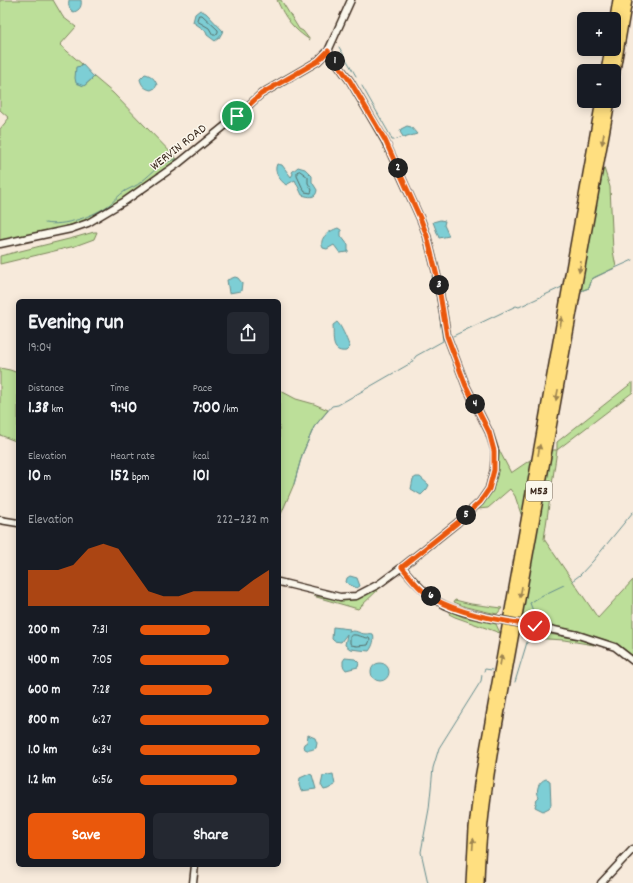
<!DOCTYPE html>
<html lang="en">
<head>
<meta charset="utf-8">
<style>
  body { margin:0; font-family:Dekko,sans-serif; background:#242831; color:#f1f3f6; height:100vh; display:flex; flex-direction:column; font-size:15px; white-space:nowrap }
  * { box-sizing:border-box; margin:0 }
  p { font-size:13px; color:#9ea1a6 }
  .icon { flex:none; width:22px; height:22px; fill:none; stroke:currentColor; stroke-width:2; stroke-linecap:round; stroke-linejoin:round }
  .map { position:relative; flex:1; overflow:hidden }
  .details { position:absolute; left:16px; top:299px; width:265px; height:568px; display:flex; flex-direction:column; background:#171b24; border-radius:6px; box-shadow:0 2px 10px #0003 }
  .details>* { flex:none }
  .controls { position:absolute; left:577px; top:12px; display:grid; gap:8px }
  .controls a { display:grid; place-items:center; width:44px; height:44px; border-radius:6px; background:#171b24; box-shadow:0 2px 10px #0003; font-size:20px }
  .pin { position:absolute; display:grid; place-items:center; width:34px; height:34px; color:#fff; margin:-17px; border:2px solid #fff; border-radius:50%; box-shadow:0 1px 4px #0007 }
  .km { position:absolute; width:20px; height:20px; margin:-10px; border-radius:50%; background:#222; color:#fff; font-size:11px; line-height:20px; text-align:center }
  .round { display:grid; place-items:center; flex:none; width:42px; height:42px; border-radius:6px; background:#242831 }
  .head { display:flex; align-items:center; justify-content:space-between; height:68px; padding:0 12px }
  h1 { font-size:22px; font-weight:800; line-height:30px }
  .figures { display:grid; grid-template-columns:repeat(3,1fr); gap:6px; height:68px; padding:4px 12px }
  .figures div { display:grid; align-content:center }
  .figures b { font-size:17px; font-weight:800 }
  .figures small { font-size:11px; font-weight:400 }
  .figures p { font-size:11px }
  .chart { height:112px; padding:8px 12px }
  .chart p { display:flex; justify-content:space-between }
  .chart svg { width:100%; height:72px; margin-top:4px; fill:#ea580c; opacity:.7 }
  .button { display:flex; gap:8px; margin-top:auto; padding:8px 12px }
  .button a { flex:1; height:46px; border-radius:6px; background:#ea580c; color:#fff; font-size:16px; font-weight:800; line-height:46px; text-align:center }
  .button a+a { background:#242831; color:#f1f3f6 }
  ul { padding:0 12px; list-style:none; font-size:13px }
  li { display:grid; grid-template-columns:64px 48px 1fr; align-items:center; height:30px }
  li i { height:10px; border-radius:5px; background:#ea580c }
  .map>svg:first-child { display:block }
  .green { fill:#bcdf99; stroke:#7c845c }
  .water { fill:#7dced5; stroke:#638c8c }
  .lines { fill:none; stroke-linecap:round; stroke-linejoin:round }
  .shore { stroke:#556c67; stroke-width:1 }
  .stream { stroke:#638c8c; stroke-width:1 }
  .minor-casing { stroke:#3b2a1e; stroke-width:9 }
  .highway-casing { stroke:#3b2a1e; stroke-width:12 }
  .minor { stroke:#fbf7ec; stroke-width:6 }
  .highway { stroke:#ffdf80; stroke-width:9 }
  .minor-bridge-casing { stroke:#3b2a1e; stroke-width:9; stroke-linecap:butt }
  .minor-bridge { stroke:#fbf7ec; stroke-width:6 }
  .oneway { fill:#9d844f }
  .route-casing { stroke:#fff; stroke-width:8 }
  .route { stroke:#ea580c; stroke-width:5 }
  .labels { text-anchor:middle; dominant-baseline:central; stroke-width:3; stroke-linejoin:round; paint-order:stroke }
  .shield { fill:#fbf7ec; stroke:#75685c; stroke-width:1 }
  .shield-label { font-size:12px; font-weight:bold; fill:#3b2a1e }
  .street-label { font-size:13px; fill:#3b2a1e; stroke:#fbf7ec }
</style>
</head>
<body>
<div class="map">
<svg width="633" height="883" viewBox="0 0 633 883">
  <rect width="100%" height="100%" fill="#f7eadb"/>
  <filter id="ink" filterUnits="userSpaceOnUse"><feTurbulence type="fractalNoise" baseFrequency=".025" numOctaves="2"/><feDisplacementMap in="SourceGraphic" scale="8" xChannelSelector="R" yChannelSelector="G"/><feConvolveMatrix kernelMatrix="1 2 1 2 8 2 1 2 1" color-interpolation-filters="sRGB"/></filter>
  <g filter="url(#ink)">
    <!-- green -->
    <path class="green" d="M 0,0 L 53,0 L 63,17 L 76,27 L 60,45 L 82,64 L 81,66 L 76,68 L 80,84 L 84,86 L 94,77 L 113,93 L 179,161 L 108,212 L 57,230 L 0,242 L 0,129 L 9,118 L 0,110 Z
      M 277,0 L 281,0 L 299,29 L 303,31 L 310,40 C 293,29 285,18 277,0 Z
      M 603,165 L 610,187 L 613,251 L 616,267 L 592,279 L 589,288 L 580,291 Z
      M 94,232 L 97,232 L 94,239 L 75,246 L 0,264 L 0,256 L 73,238 Z
      M 0,368 L 10,370 L 18,373 L 18,442 L 0,435 Z
      M 633,382 L 633,392 L 557,450 L 544,539 L 598,618 L 633,580 L 633,656 L 618,644 L 598,638 L 522,618 L 528,576 L 552,450 L 557,450 L 557,442 Z
      M 279,390 L 296,399 L 314,404 L 328,410 L 314,427 L 302,455 L 294,484 L 279,519 Z
      M 497,446 L 511,473 L 533,458 L 522,517 L 515,496 L 510,489 L 488,508 L 478,509 L 490,493 L 497,476 Z
      M 382,586 L 358,609 L 313,596 L 345,600 L 359,597 Z
      M 455,600 L 471,604 L 502,608 L 497,614 L 466,607 L 454,602 Z
      M 451,611 L 463,617 L 496,624 L 500,633 L 455,617 L 449,614 Z
      M 528,630 L 582,640 L 594,645 L 564,640 L 531,638 L 531,636 L 528,636 L 528,638 L 522,637 Z"/>
    <!-- water -->
    <path class="water" d="M 69,0 L 81,0 C 82,6 80,10 74,12 C 69,10 68,5 69,0 Z
      M 200,10 L 206,13 L 223,31 L 219,38 L 215,41 L 207,35 L 206,31 L 193,22 L 195,14 Z
      M 82,64 L 94,77 L 84,86 L 76,83 L 75,78 L 76,67 L 81,66 Z
      M 145,74 C 151,75 155,79 157,85 L 155,88 L 151,90 C 145,89 141,85 140,79 Z
      M 407,126 L 411,127 L 417,134 L 404,138 L 400,132 L 401,129 Z
      M 277,164 L 282,165 L 291,177 L 293,174 L 292,172 L 298,167 L 305,169 L 312,176 L 312,182 L 317,190 C 316,199 309,197 302,195 L 295,180 L 286,185 C 280,180 273,172 277,164 Z
      M 440,220 L 445,221 L 444,225 L 449,236 L 439,238 L 433,222 Z
      M 338,228 L 341,230 L 341,236 L 348,245 L 348,252 L 340,253 L 334,245 L 327,249 L 323,248 C 318,238 329,231 338,228 Z
      M 235,277 L 238,278 L 242,283 L 241,291 L 229,293 L 227,280 Z
      M 337,322 C 341,325 347,340 349,345 L 350,347 L 346,351 C 330,353 334,337 333,325 Z
      M 416,477 L 420,477 L 429,485 L 427,489 L 421,495 L 411,489 L 413,479 Z
      M 350,576 L 357,578 L 360,586 L 357,588 L 348,584 L 346,582 L 347,578 Z
      M 333,627 L 350,629 L 349,632 C 356,629 359,634 366,634 C 368,634 371,633 373,634 C 375,639 373,646 369,651 L 350,649 L 345,645 L 347,634 L 341,642 L 334,641 L 332,639 Z
      M 345,658 L 355,659 L 359,663 L 358,667 L 346,670 L 343,666 L 343,661 Z
      M371 672a9 9 0 1 1 18 0a9 9 0 1 1-18 0Z
      M 308,735 L 315,738 L 317,743 L 316,748 C 311,750 307,752 303,747 L 304,744 L 307,742 Z
      M 309,774 L 312,775 L 316,789 L 301,791 L 299,785 L 300,778 Z
      M 333,774 L 335,785 L 328,789 L 324,790 L 321,785 L 323,776 Z
      M 546,779 L 549,780 L 550,782 L 551,805 L 549,808 L 543,811 L 535,807 L 537,799 L 539,797 C 535,790 539,781 546,779 Z"/>
    <g class="lines">
      <!-- shore -->
      <path class="shore" d="M 199,15 L 202,15 L 218,30 L 218,32 L 216,35 L 213,35 L 209,28 L 197,21 Z
        M 300,171 L 308,177 L 308,183 L 312,190 L 311,193 L 305,192 L 303,189 L 297,176 L 297,172 Z
        M 352,635 C 358,634 363,638 369,638 L 370,640 L 368,645 L 357,646 L 351,645 L 350,643 L 350,637 Z"/>
      <!-- stream -->
      <path class="stream" d="M 339,47 L 356,76
        M 362,86 L 390,135 L 392,140 L 394,140 L 403,137
        M 45,223 C 63,227 94,216 109,205 C 114,201 119,195 125,191 C 130,188 137,186 141,182 C 155,171 158,164 176,159
        M 581,291 L 589,288 L 592,279 L 595,277 L 633,260
        M 453,336 L 516,306 L 519,307 L 562,287
        M 294,484 L 302,455 L 314,427 L 332,406 L 338,405 L 411,363 L 416,356 L 443,341 L 438,304 L 432,276
        M 572,581 L 580,575 L 593,561 L 633,512
        M 533,611 L 530,603 L 541,596 L 564,585
        M 484,671 L 485,669 L 492,670
        M 515,682 L 528,639
        M 428,883 L 421,852 L 429,809 L 433,768 L 439,748 L 481,681 L 482,675"/>
      <!-- minor casing -->
      <g class="minor-casing">
        <path id="minor" d="M 0,244 L 71,229 L 88,223 L 125,201 L 179,163 L 237,116 L 261,94 L 318,61 L 328,51 L 351,0
          M 0,520 L 18,523
          M 402,567 C 411,578 421,590 433,598 C 449,610 471,614 490,618
          M 279,582 L 340,597 L 356,596 L 379,584 L 402,567 L 457,523 L 480,502 L 489,489 L 494,470 L 495,451 L 489,432 L 466,386 L 447,336 L 437,276 L 427,236 L 421,220 L 385,141 L 350,81 L 328,51
          M 535,626 L 578,635 L 615,647 L 633,661
          M 193,883 L 195,865
          M 601,883 L 633,849"/>
      </g>
      <!-- highway casing -->
      <g class="highway-casing">
        <path id="highway" d="M 614,25 L 618,0
          M 606,71 L 610,49
          M 614,76 L 627,0
          M 471,883 L 474,828 L 479,784 L 601,101
          M 479,883 C 480,836 486,790 494,743 L 610,101"/>
      </g>
      <!-- minor -->
      <use href="#minor" class="minor"/>
      <!-- highway -->
      <use href="#highway" class="highway"/>
      <!-- minor-bridge casing -->
      <g class="minor-bridge-casing">
        <path id="minor-bridge" d="M 490,618 L 535,626"/>
      </g>
      <!-- minor-bridge -->
      <use href="#minor-bridge" class="minor-bridge"/>
    </g>
    <!-- one-way arrows -->
    <defs><path id="oneway-solid" d="M-6-.8H1V-3.2L6.5 0L1 3.2V.8H-6Z"/></defs>
    <g class="oneway">
      <use href="#oneway-solid" transform="translate(603 139) rotate(100)"/>
      <use href="#oneway-solid" transform="translate(580 267) rotate(100)"/>
      <use href="#oneway-solid" transform="translate(561 322) rotate(-80)"/>
      <use href="#oneway-solid" transform="translate(557 395) rotate(101)"/>
      <use href="#oneway-solid" transform="translate(539 450) rotate(-80)"/>
      <use href="#oneway-solid" transform="translate(521 592) rotate(100)"/>
      <use href="#oneway-solid" transform="translate(501 660) rotate(-80)"/>
      <use href="#oneway-solid" transform="translate(473 844) rotate(-86)"/>
    </g>
  </g>
  <g class="lines" filter="url(#ink)">
    <!-- route casing -->
    <g class="route-casing">
      <path id="route" d="M 237,116 L 261,94 L 318,61 L 328,51 L 350,81 L 385,140 L 421,220 L 427,236 L 437,276 L 447,336 L 466,386 L 489,432 L 494,451 L 494,470 L 489,489 L 480,502 L 457,523 L 402,567 C 411,578 421,592 434,599 C 465,616 501,620 535,626"/>
    </g>
    <!-- route -->
    <use href="#route" class="route"/>
  </g>
  <g class="labels">
    <!-- shield labels -->
    <rect class="shield" x="526" y="481" width="26" height="20" rx="3"/>
    <g class="shield-label">
      <text x="539" y="491">M53</text>
    </g>
    <!-- street labels -->
    <g class="street-label">
      <text transform="translate(179 148) rotate(-38)">WERVIN ROAD</text>
    </g>
  </g>
</svg>
<div class="controls">
<a>+</a>
<a>−</a>
</div>
<div class="pin" style="left:237px;top:116px;background:#1e9e55"><svg class="icon" aria-label="arrive" viewBox="0 0 24 24"><path d="M6 21V4h12l-3 4 3 4H6"/></svg></div>
<div class="pin" style="left:535px;top:626px;background:#d93025"><svg class="icon" aria-label="check" viewBox="0 0 24 24"><path d="M5 12l5 5 9-10"/></svg></div>
<b class="km" style="left:335px;top:61px">1</b>
<b class="km" style="left:398px;top:168px">2</b>
<b class="km" style="left:439px;top:285px">3</b>
<b class="km" style="left:475px;top:404px">4</b>
<b class="km" style="left:466px;top:515px">5</b>
<b class="km" style="left:431px;top:596px">6</b>
<section class="details">
<div class="head"><div><h1>Evening run</h1><p>19:04</p></div><a class="round"><svg class="icon" aria-label="share" viewBox="0 0 24 24"><path d="M12 15V3M7 8l5-5 5 5M5 13v7h14v-7"/></svg></a></div>
<div class="figures">
<div><p>Distance</p><b>1.38<small> km</small></b></div>
<div><p>Time</p><b>9:40</b></div>
<div><p>Pace</p><b>7:00<small> /km</small></b></div>
</div>
<div class="figures">
<div><p>Elevation</p><b>10<small> m</small></b></div>
<div><p>Heart rate</p><b>152<small> bpm</small></b></div>
<div><p>kcal</p><b>101</b></div>
</div>
<div class="chart"><p><span>Elevation</span>222–232 m</p>
<svg viewBox="0 0 160 44" preserveAspectRatio="none"><path d="M0 44V22L10 22L20 22L30 19L40 9L50 6L60 9L70 22L80 35L90 38L100 38L110 35L120 35L130 35L140 35L150 28L160 22V44z"/></svg>
</div>
<ul>
<li><b>200 m</b>7:31<i style="width:54%"></i></li>
<li><b>400 m</b>7:05<i style="width:69%"></i></li>
<li><b>600 m</b>7:28<i style="width:56%"></i></li>
<li><b>800 m</b>6:27<i style="width:100%"></i></li>
<li><b>1.0 km</b>6:34<i style="width:93%"></i></li>
<li><b>1.2 km</b>6:56<i style="width:75%"></i></li>
</ul>
<div class="button"><a>Save</a><a>Share</a></div>
</section>
</div>
</body>
</html>
